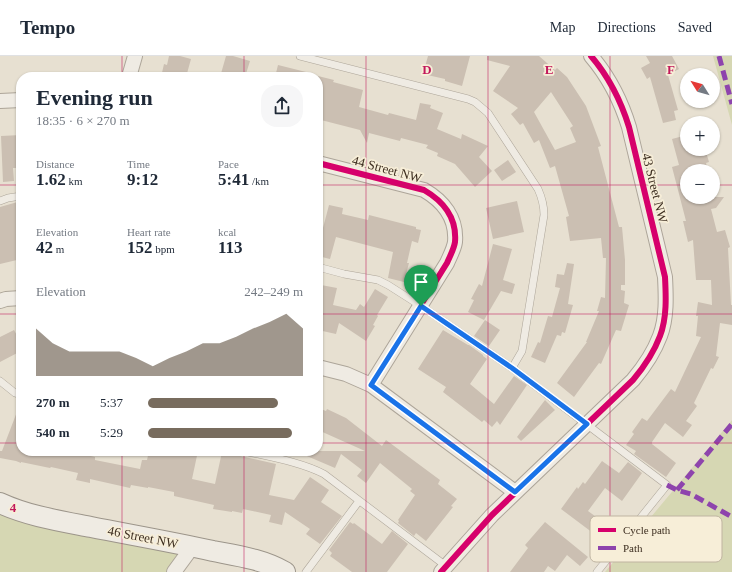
<!DOCTYPE html>
<html lang="en">
<head>
<meta charset="utf-8">
<style>
  body { margin:0; font-family:"Times New Roman",serif; background:#f6f6f7; color:#1f2937; height:100vh; display:flex; flex-direction:column; font-size:15px; white-space:nowrap }
  * { box-sizing:border-box; margin:0 }
  p { font-size:13px; color:#747a83 }
  .icon { flex:none; width:22px; height:22px; fill:none; stroke:currentColor; stroke-width:2; stroke-linecap:round; stroke-linejoin:round }
  .map { position:relative; flex:1; overflow:hidden }
  .panel { position:absolute; left:16px; top:16px; width:307px; height:384px; display:flex; flex-direction:column; background:#fff; border-radius:16px; box-shadow:0 1px 3px #0004 }
  .panel>* { flex:none }
  .needle { width:26px; rotate:307deg }
  .fabs { position:absolute; left:680px; top:12px; display:grid; gap:8px }
  .fabs a { display:grid; place-items:center; width:40px; height:40px; border-radius:50%; background:#fff; box-shadow:0 1px 3px #0004; font-size:20px }
  .pin { position:absolute; display:grid; place-items:center; width:34px; height:34px; color:#fff; margin:-41px -17px; border-radius:50% 50% 50% 0; rotate:-45deg; box-shadow:0 0 4px #0007 }
  .pin .icon { rotate:45deg }
  .round { display:grid; place-items:center; flex:none; width:42px; height:42px; border-radius:16px; background:#f6f6f7 }
  .headline { display:flex; align-items:center; justify-content:space-between; height:68px; padding:0 20px }
  h1 { font-size:22px; font-weight:700; line-height:30px }
  .stats { display:grid; grid-template-columns:repeat(3,1fr); gap:6px; height:68px; padding:4px 20px }
  .stats div { display:grid; align-content:center }
  .stats b { font-size:17px; font-weight:700 }
  .stats small { font-size:11px; font-weight:400 }
  .stats p { font-size:11px }
  .chart { height:112px; padding:8px 20px }
  .chart p { display:flex; justify-content:space-between }
  .chart svg { width:100%; height:72px; margin-top:4px; fill:#786c5e; opacity:.7 }
  ul { padding:0 20px; list-style:none; font-size:13px }
  li { display:grid; grid-template-columns:64px 48px 1fr; align-items:center; height:30px }
  li i { height:10px; border-radius:5px; background:#786c5e }
  header { display:flex; align-items:center; gap:24px; box-sizing:border-box; height:56px; padding:0 20px; background:#fff; border-bottom:1px solid #e0e1e3 }
  header strong { font-size:19px }
  nav { display:flex; gap:22px; margin-inline-start:auto; font-size:14px }
  .map>svg:first-child { display:block }
  .green { fill:#d6d7b3 }
  .building { fill:#cbbfb2; fill-rule:evenodd }
  .lines { fill:none; stroke-linecap:round; stroke-linejoin:round }
  .lane-casing { stroke:#ada599; stroke-width:8 }
  .street-casing { stroke:#ada599; stroke-width:16 }
  .secondary-casing { stroke:#9c958a; stroke-width:22 }
  .lane { stroke:#efebe3; stroke-width:7 }
  .street { stroke:#efebe3; stroke-width:14 }
  .secondary { stroke:#efebe3; stroke-width:20 }
  .quiet { stroke:#8e44ad; stroke-width:5; stroke-dasharray:10 5; stroke-linecap:butt }
  .cycleway-casing { stroke:#f7eed8; stroke-width:8 }
  .cycleway { stroke:#d6006c; stroke-width:6 }
  .route-casing { stroke:#fff; stroke-width:8 }
  .route { stroke:#1a73e8; stroke-width:5 }
  .grid { fill:none; stroke:#c2185b; stroke-width:1; stroke-opacity:0.55 }
  .labels { text-anchor:middle; dominant-baseline:central; stroke-width:3.5; stroke-linejoin:round; paint-order:stroke }
  .street-label { font-size:13px; fill:#3d2e20; stroke:#f7eed8 }
  .key { fill:#f7eed8; stroke:#bfb4a1; stroke-width:1 }
  .key-label { font-size:11px; fill:#3d2e20 }
  .grid-label { font-size:13px; text-anchor:middle; font-weight:bold; fill:#c2185b; stroke:#f7eed8; stroke-width:3.5; stroke-linejoin:round; paint-order:stroke }
</style>
</head>
<body>
<header>
<strong>Tempo</strong>
<nav><a>Map</a><a>Directions</a><a>Saved</a></nav>
</header>
<div class="map">
<svg width="732" height="516" viewBox="0 0 732 516">
  <rect width="100%" height="100%" fill="#e7e0d1"/>
  <!-- green -->
  <path class="green" d="M 713,0 L 732,0 L 732,69 Z
    M 732,364 L 732,516 L 605,516 Z
    M 0,447 L 193,490 L 174,516 L 0,516 Z"/>
  <!-- building -->
  <path class="building" d="M 169,0 L 180,0 L 191,3 L 186,21 L 161,21 L 164,8 L 167,9 Z
    M 226,0 L 233,0 L 250,5 L 245,21 L 220,21 Z
    M 428,0 L 470,0 L 462,30 L 445,25 L 445,23 L 423,18 Z
    M 487,0 L 539,0 L 555,14 L 557,12 L 567,21 L 586,50 L 601,90 L 598,91 L 619,171 L 622,171 L 625,204 L 625,229 L 621,229 L 621,234 L 625,235 L 624,247 L 629,249 L 621,275 L 616,274 L 601,308 L 599,307 L 574,341 L 557,327 L 587,286 L 586,286 L 599,255 L 597,255 L 601,241 L 605,242 L 606,202 L 603,202 L 601,182 L 570,185 L 566,161 L 569,160 L 555,110 L 550,112 L 539,84 L 534,87 L 523,67 L 520,69 L 511,58 L 518,52 L 493,35 L 510,10 L 487,4 ZM 551,36 L 573,70 L 570,72 L 576,86 L 555,94 L 534,56 Z
    M 646,0 L 672,0 L 679,13 L 668,19 L 678,54 L 674,55 L 676,64 L 663,67 L 650,21 L 647,23 L 641,12 L 650,7 Z
    M 278,9 L 310,17 L 310,21 L 275,21 Z
    M 318,20 L 334,24 L 333,26 L 363,34 L 359,51 L 388,59 L 389,57 L 416,64 L 420,47 L 431,49 L 430,52 L 443,57 L 437,73 L 461,83 L 462,78 L 488,90 L 479,101 L 492,115 L 475,131 L 455,108 L 437,100 L 438,97 L 426,92 L 428,89 L 401,82 L 400,85 L 369,77 L 367,87 L 360,74 L 321,64 L 322,63 L 318,62 Z
    M 21,79 L 20,112 L 13,112 L 14,125 L 3,126 L 1,80 Z
    M 687,79 L 687,93 L 701,93 L 701,94 L 703,94 L 703,97 L 706,96 L 709,106 L 706,107 L 708,115 L 687,115 L 687,141 L 724,141 L 716,152 L 711,153 L 717,176 L 725,174 L 730,191 L 728,192 L 731,249 L 732,249 L 732,269 L 720,267 L 716,300 L 719,301 L 713,313 L 711,312 L 694,347 L 697,350 L 686,365 L 692,369 L 683,381 L 665,367 L 652,386 L 652,388 L 676,407 L 666,421 L 634,398 L 636,395 L 626,389 L 634,378 L 632,376 L 642,362 L 647,365 L 671,333 L 675,336 L 701,281 L 696,280 L 698,260 L 696,260 L 698,246 L 712,249 L 711,224 L 696,224 L 693,184 L 688,186 L 683,165 L 686,165 L 672,111 L 679,109 L 672,83 Z
    M 508,104 L 516,116 L 502,125 L 494,114 Z
    M 21,145 L 21,203 L 0,208 L 0,151 Z
    M 517,145 L 524,176 L 493,183 L 486,152 Z
    M 329,149 L 343,152 L 342,158 L 368,164 L 369,159 L 416,171 L 416,173 L 421,174 L 418,187 L 412,185 L 407,207 L 409,207 L 404,226 L 388,222 L 393,196 L 336,181 L 330,203 L 318,200 L 318,191 Z
    M 493,188 L 512,193 L 503,224 L 515,228 L 512,238 L 501,235 L 484,264 L 468,256 L 474,244 L 471,243 L 479,228 L 482,230 Z
    M 567,207 L 574,208 L 568,248 L 573,249 L 565,277 L 562,276 L 561,280 L 557,279 L 545,307 L 531,301 L 538,286 L 540,287 L 548,260 L 552,261 L 560,232 L 555,231 L 557,218 L 564,219 Z
    M 321,229 L 337,232 L 333,249 L 356,254 L 360,248 L 364,251 L 375,233 L 388,241 L 377,259 L 378,260 L 373,269 L 375,270 L 366,285 L 339,267 L 336,278 L 318,274 L 318,240 Z
    M 485,264 L 500,274 L 489,290 L 474,280 Z
    M 14,274 L 21,287 L 21,295 L 0,306 L 0,281 Z
    M 443,274 L 468,289 L 469,289 L 483,299 L 483,300 L 487,303 L 470,328 L 494,348 L 514,320 L 527,329 L 500,369 L 497,365 L 492,371 L 484,364 L 482,366 L 443,336 L 446,331 L 418,313 Z
    M 545,344 L 555,354 L 521,385 L 517,381 Z
    M 20,348 L 21,395 L 69,395 L 95,401 L 95,404 L 140,413 L 142,404 L 147,404 L 149,395 L 198,395 L 192,423 L 215,428 L 222,396 L 276,408 L 269,439 L 294,444 L 310,421 L 329,434 L 321,446 L 342,460 L 320,488 L 306,478 L 310,473 L 285,456 L 282,469 L 269,466 L 271,459 L 243,453 L 242,457 L 232,455 L 232,456 L 213,453 L 214,449 L 174,440 L 174,436 L 148,431 L 148,432 L 131,429 L 130,432 L 90,423 L 90,427 L 76,424 L 78,417 L 51,411 L 50,412 L 21,406 L 21,407 L 16,405 L 0,402 L 0,395 L 2,395 Z
    M 318,352 L 326,355 L 327,353 L 346,362 L 382,390 L 386,384 L 440,424 L 438,428 L 457,443 L 451,450 L 453,451 L 426,485 L 416,477 L 414,480 L 398,467 L 399,465 L 398,464 L 415,439 L 410,435 L 412,433 L 380,407 L 366,427 L 357,420 L 362,414 L 341,398 L 335,412 L 295,395 L 365,395 L 318,374 Z
    M 602,405 L 619,417 L 628,406 L 642,417 L 622,445 L 605,432 L 588,455 L 614,474 L 605,486 L 561,453 L 577,431 L 578,433 L 583,426 L 585,428 Z
    M 350,466 L 353,468 L 354,467 L 382,488 L 392,475 L 408,488 L 387,516 L 352,516 L 330,500 L 332,497 L 329,494 Z
    M 545,466 L 588,501 L 580,510 L 567,499 L 555,515 L 548,510 L 544,516 L 510,516 L 528,492 L 525,489 Z"/>
  <g class="lines">
    <!-- lane casing -->
    <g class="lane-casing">
      <path id="lane" d="M 300,0 L 468,43 L 475,46 L 488,57 L 538,133 C 542,142 544,149 544,159 L 522,295 L 512,312 L 667,429 L 597,516
        M 0,145 L 8,142 L 21,140
        M 318,211 L 344,218 L 378,224 L 388,229 L 421,250 L 512,312
        M 0,325 L 15,337 L 21,339
        M 244,395 C 270,401 301,406 324,418 L 446,510
        M 306,516 L 359,445"/>
    </g>
    <!-- street casing -->
    <g class="street-casing">
      <path id="street" d="M 129,21 L 135,0
        M 0,45 L 21,44
        M 318,107 L 424,134 C 443,145 457,162 455,186 C 454,193 450,200 447,207 L 371,329
        M 0,245 L 6,243 L 21,242
        M 318,311 L 346,318 L 371,329 L 515,436
        M 174,516 L 193,490
        M 441,516 L 492,459 L 633,324 C 644,311 654,296 660,280 C 667,262 666,240 665,221 L 629,71 C 621,45 609,21 591,0"/>
    </g>
    <!-- secondary casing -->
    <g class="secondary-casing">
      <path id="secondary" d="M 0,447 C 28,460 60,465 91,471 C 132,479 172,486 213,495 C 239,500 262,503 285,516"/>
    </g>
    <!-- lane -->
    <use href="#lane" class="lane"/>
    <!-- street -->
    <use href="#street" class="street"/>
    <!-- secondary -->
    <use href="#secondary" class="secondary"/>
    <!-- quiet -->
    <path class="quiet" d="M 719,0 L 732,48
      M 667,429 L 677,434 L 691,438 L 732,461
      M 677,434 L 732,368"/>
    <!-- cycleway casing -->
    <g class="cycleway-casing">
      <path id="cycleway" d="M 318,107 L 424,134 C 443,145 457,162 455,186 C 454,193 450,200 447,207 L 371,329
        M 441,516 L 492,459 L 633,324 C 644,311 654,296 660,280 C 667,262 666,240 665,221 L 629,71 C 621,45 609,21 591,0"/>
    </g>
    <!-- cycleway -->
    <use href="#cycleway" class="cycleway"/>
  </g>
  <g class="lines">
    <!-- route casing -->
    <g class="route-casing">
      <path id="route" d="M 421,250 L 512,312 L 587,368 L 515,436 L 371,329 Z"/>
    </g>
    <!-- route -->
    <use href="#route" class="route"/>
  </g>
  <!-- grid -->
  <path class="grid" d="M 122,0 L 122,21M 244,0 L 244,21M 366,0 L 366,516M 488,0 L 488,516M 610,0 L 610,516M 0,129 L 21,129M 318,129 L 687,129M 713,129 L 732,129M 0,258 L 21,258M 318,258 L 732,258M 0,387 L 21,387M 318,387 L 732,387M 122,395 L 122,516M 244,395 L 244,516"/>
  <g class="labels">
    <!-- street labels -->
    <g class="street-label">
      <text transform="translate(387 113) rotate(15)">44 Street NW</text>
      <text transform="translate(655 132) rotate(76)">43 Street NW</text>
      <text transform="translate(143 481) rotate(11)">46 Street NW</text>
    </g>
  </g>
  <!-- legend -->
  <rect x="590" y="460" width="132" height="46" rx="6" class="key"/>
  <rect x="598" y="472" width="18" height="4" fill="#d6006c"/>
  <rect x="598" y="490" width="18" height="4" fill="#8e44ad"/>
  <g class="key-label">
    <text x="623" y="478">Cycle path</text>
    <text x="623" y="496">Path</text>
  </g>
  <g class="grid-label">
    <text x="427" y="18">D</text>
    <text x="549" y="18">E</text>
    <text x="671" y="18">F</text>
    <text x="13" y="456">4</text>
  </g>
</svg>
<div class="fabs">
<a><svg class="needle" viewBox="-14 -14 28 28"><path d="M0-13l5 13h-10z" fill="#e53935"/><path d="M0 13l5-13h-10z" fill="#747a83"/></svg></a>
<a>+</a>
<a>−</a>
</div>
<div class="pin" style="left:421px;top:250px;background:#1e9e55"><svg class="icon" aria-label="arrive" viewBox="0 0 24 24"><path d="M6 21V4h12l-3 4 3 4H6"/></svg></div>
<section class="panel">
<div class="headline"><div><h1>Evening run</h1><p>18:35 · 6 × 270 m</p></div><a class="round"><svg class="icon" aria-label="share" viewBox="0 0 24 24"><path d="M12 15V3M7 8l5-5 5 5M5 13v7h14v-7"/></svg></a></div>
<div class="stats">
<div><p>Distance</p><b>1.62<small> km</small></b></div>
<div><p>Time</p><b>9:12</b></div>
<div><p>Pace</p><b>5:41<small> /km</small></b></div>
</div>
<div class="stats">
<div><p>Elevation</p><b>42<small> m</small></b></div>
<div><p>Heart rate</p><b>152<small> bpm</small></b></div>
<div><p>kcal</p><b>113</b></div>
</div>
<div class="chart"><p><span>Elevation</span>242–249 m</p>
<svg viewBox="0 0 160 44" preserveAspectRatio="none"><path d="M0 44V15L10 24L20 29L30 29L40 29L50 29L60 33L70 38L80 33L90 29L100 24L110 24L120 20L130 15L140 11L150 6L160 15V44z"/></svg>
</div>
<ul>
<li><b>270 m</b>5:37<i style="width:84%"></i></li>
<li><b>540 m</b>5:29<i style="width:93%"></i></li>
</ul>
</section>
</div>
</body>
</html>
